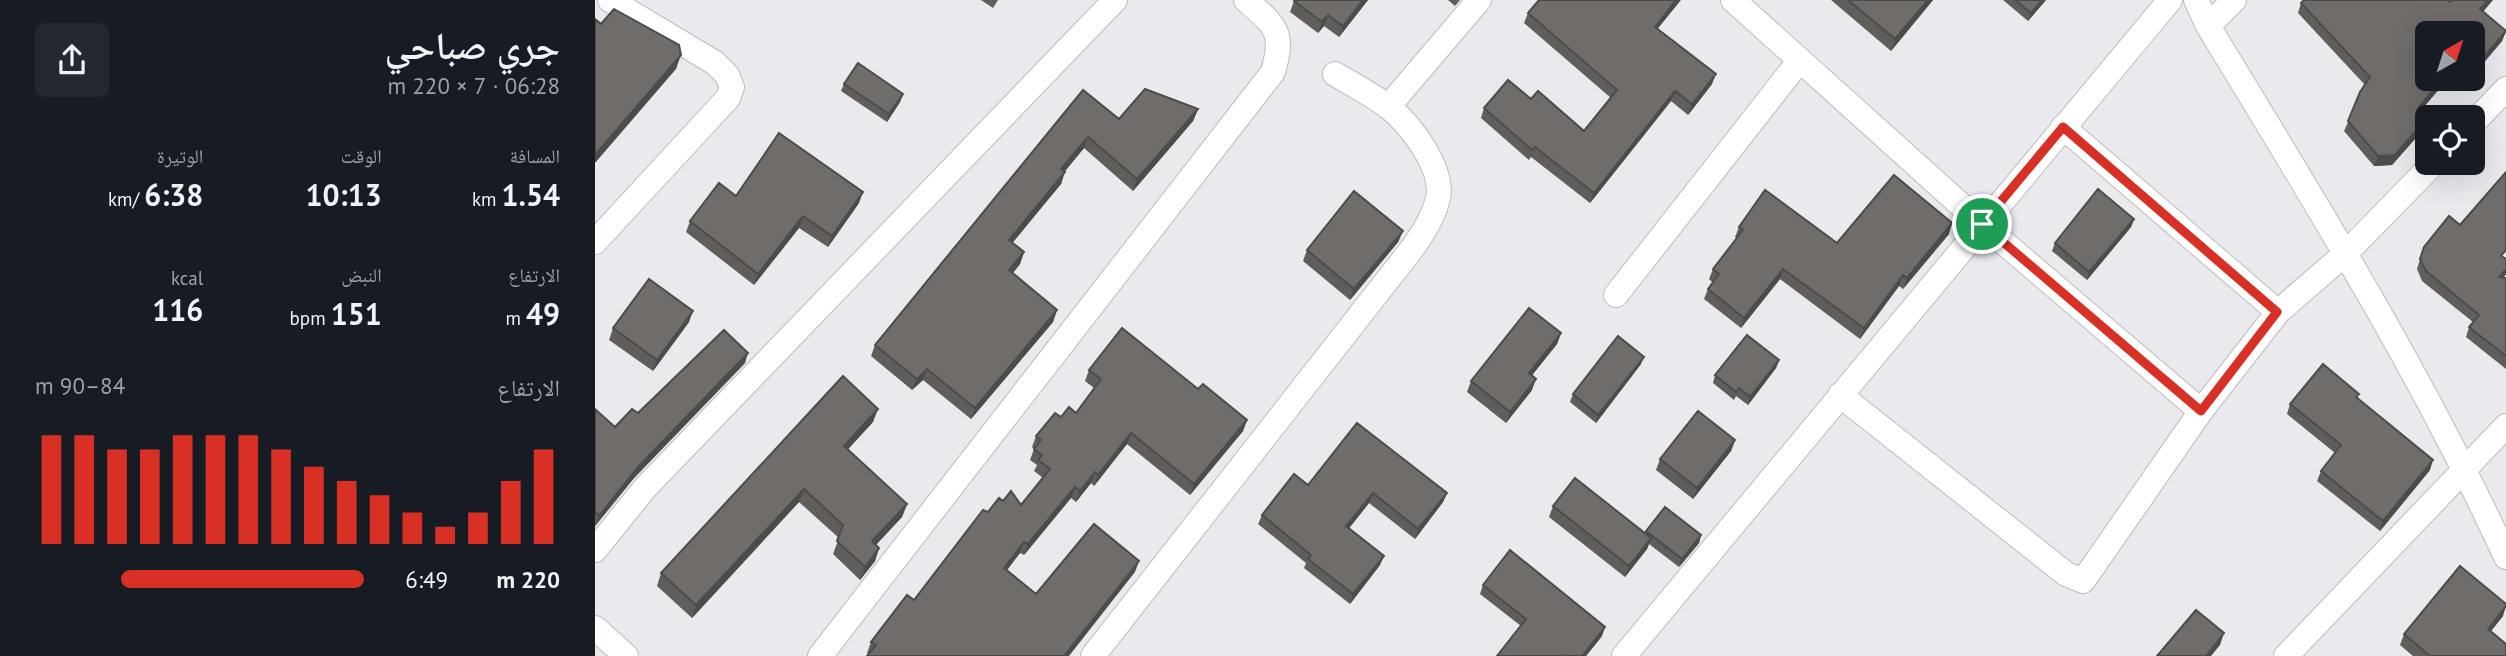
<!DOCTYPE html>
<html lang="ar">
<head>
<meta charset="utf-8">
<style>
  body { margin:0; font-family:"PT Sans","Noto Naskh Arabic",sans-serif; background:#242831; color:#f1f3f6; direction:rtl; height:100vh; display:flex; flex-direction:column; font-size:26px; white-space:nowrap }
  * { box-sizing:border-box; margin:0 }
  p { font-size:23px; color:#9ea1a6 }
  .icon { flex:none; width:38px; height:38px; fill:none; stroke:currentColor; stroke-width:2; stroke-linecap:round; stroke-linejoin:round }
  .map { position:relative; flex:1; overflow:hidden; direction:ltr }
  .drawer { display:flex; flex-direction:column; background:#171b24; width:595px }
  .drawer>* { flex:none }
  .needle { width:46px; rotate:39deg }
  .tools { position:absolute; left:1820px; top:21px; display:grid; gap:14px }
  .tools a { display:grid; place-items:center; width:70px; height:70px; border-radius:10px; background:#171b24; box-shadow:0 7px 28px #0002; font-size:35px }
  .pin { position:absolute; display:grid; place-items:center; width:60px; height:60px; color:#fff; margin:-30px; border:4px solid #fff; border-radius:50%; box-shadow:0 2px 7px #0007 }
  .round { display:grid; place-items:center; flex:none; width:74px; height:74px; border-radius:10px; background:#242831 }
  .head { display:flex; align-items:center; justify-content:space-between; height:119px; padding:0 35px }
  h1 { font-size:38px; font-weight:600; line-height:52px }
  .metrics { display:grid; grid-template-columns:repeat(3,1fr); gap:10px; height:119px; padding:7px 35px }
  .metrics div { display:grid; align-content:center }
  .metrics b { font-size:30px; font-weight:600 }
  .metrics small { font-size:19px; font-weight:400 }
  .metrics p { font-size:19px }
  .chart { height:196px; padding:14px 35px }
  .chart p { display:flex; justify-content:space-between }
  .chart svg { width:100%; height:126px; margin-top:7px; stroke:#d93025; stroke-width:6 }
  ul { padding:0 35px; list-style:none; font-size:23px }
  li { display:grid; grid-template-columns:112px 84px 1fr; align-items:center; height:52px }
  li i { height:18px; border-radius:9px; background:#d93025 }
  main { display:flex; flex:1; min-height:0 }
  .map>svg:first-child { display:block }
  .lines { fill:none; stroke-linecap:round; stroke-linejoin:round }
  .minor-casing { stroke:#bcbbc0; stroke-width:26 }
  .minor { stroke:#fff; stroke-width:24 }
  .wall { fill:#605d5a }
  .shaded-wall { fill:#4e4c4a }
  .building { fill:#706c69; stroke:#4e4c4a; stroke-width:2 }
  .route-casing { stroke:#fff; stroke-width:14 }
  .route { stroke:#d93025; stroke-width:9 }
</style>
</head>
<body>
<main>
<div class="map">
<svg width="1911" height="656" viewBox="0 0 1911 656">
  <rect width="100%" height="100%" fill="#eae9ee"/>
  <g class="lines">
    <!-- minor casing -->
    <g class="minor-casing">
      <path id="minor" d="M 1138,0 L 1387,224 L 1606,411
        M 1601,0 L 1613,26 C 1719,200 1826,372 1911,557
        M 1613,26 L 1639,0
        M 793,107 L 884,0
        M 1878,123 L 1911,89
        M 1468,127 L 1683,312
        M 0,242 L 133,98 L 137,87 L 132,75 L 120,63 L 15,0
        M 1021,295 L 1205,60
        M 1245,395 L 1471,574 L 1488,581 L 1606,411 L 1683,312 L 1751,253 L 1839,163
        M 0,550 L 50,488 L 520,0
        M 0,628 L 31,656
        M 225,656 L 678,72 C 690,31 680,26 651,0
        M 498,656 L 816,250 C 827,235 837,220 842,202 C 852,171 815,123 791,105 C 775,94 757,84 740,74
        M 1029,656 L 1575,0
        M 1691,656 L 1911,426"/>
    </g>
    <!-- minor -->
    <use href="#minor" class="minor"/>
  </g>
  <!-- wall -->
  <path class="wall" d="M 386,0 L 403,0 L 398,8 Z
    M 773,0 L 744,37 L 729,26 L 723,33 L 695,12 L 699,1 Z
    M 853,0 L 865,0 L 860,6 Z
    M 1236,0 L 1338,0 L 1296,51 Z
    M 1408,0 L 1451,0 L 1433,21 Z
    M 1855,2 L 1888,12 L 1911,31 L 1907,41 L 1885,67 L 1878,60 L 1878,33 L 1853,79 L 1825,111 L 1829,122 L 1826,132 L 1797,165 L 1779,166 L 1749,131 L 1770,85 L 1703,13 L 1706,3 Z
    M 933,13 L 1063,29 L 1117,84 L 1093,115 L 1076,101 L 995,203 L 936,157 L 934,160 L 886,118 L 889,108 L 936,99 L 989,131 L 1016,98 L 929,23 Z
    M 249,84 L 308,94 L 305,102 L 292,122 L 246,91 Z
    M 488,90 L 524,119 L 603,109 L 598,121 L 538,191 L 489,148 L 469,172 L 466,184 L 417,242 L 429,252 L 425,264 L 418,273 L 462,310 L 458,322 L 376,419 L 328,380 L 317,390 L 276,356 L 280,345 Z
    M 141,196 L 264,203 L 233,247 L 204,228 L 159,285 L 91,232 L 95,221 Z
    M 1539,219 L 1536,227 L 1492,280 L 1457,251 L 1460,243 Z
    M 1865,225 L 1911,259 L 1911,274 L 1908,278 L 1911,278 L 1911,369 L 1871,337 L 1874,327 L 1878,322 L 1827,281 L 1822,269 L 1829,247 Z
    M 1144,227 L 1242,243 L 1354,234 L 1308,289 L 1304,286 L 1265,339 L 1185,279 L 1146,328 L 1109,299 L 1113,289 L 1118,283 L 1114,279 L 1118,269 L 1142,239 L 1140,237 Z
    M 808,231 L 803,242 L 755,300 L 708,261 L 712,250 Z
    M 94,322 L 58,371 L 14,340 L 18,328 Z
    M 966,333 L 962,344 L 937,375 L 937,390 L 911,423 L 872,392 L 876,381 Z
    M 1184,360 L 1181,368 L 1153,405 L 1141,396 L 1139,400 L 1118,383 L 1120,375 Z
    M 150,363 L 39,478 L 0,526 L 0,409 L 20,427 L 43,413 Z
    M 1046,364 L 1001,423 L 975,402 L 978,394 Z
    M 494,370 L 603,389 L 652,420 L 648,431 L 595,495 L 532,444 L 499,486 L 496,483 L 481,502 L 476,498 L 429,555 L 425,553 L 412,570 L 441,594 L 540,572 L 274,654 L 272,653 L 276,642 L 319,600 L 393,512 L 408,501 L 426,505 L 448,478 L 439,471 L 442,465 L 435,460 L 439,449 L 437,447 L 441,436 L 466,417 L 481,413 L 499,388 L 490,381 Z
    M 1762,398 L 1835,470 L 1785,531 L 1722,481 L 1726,471 L 1740,453 L 1692,414 L 1695,404 Z
    M 278,422 L 253,449 L 312,504 L 307,517 L 281,545 L 284,548 L 280,561 L 265,580 L 238,554 L 244,538 L 204,502 L 97,618 L 62,586 L 66,573 Z
    M 1140,440 L 1136,451 L 1098,499 L 1061,470 L 1065,459 Z
    M 713,485 L 852,493 L 848,502 L 820,539 L 774,503 L 754,528 L 785,565 L 755,604 L 709,568 L 711,563 L 663,524 L 667,515 Z
    M 958,506 L 1050,533 L 1051,531 L 1106,535 L 1104,543 L 1084,567 L 1054,544 L 1052,549 L 1030,577 L 954,517 Z
    M 888,585 L 1007,636 L 991,656 L 902,656 L 926,626 L 885,594 Z
    M 1908,616 L 1896,631 L 1911,656 L 1818,656 L 1805,645 L 1809,634 Z"/>
  <!-- shaded-wall -->
  <path class="shaded-wall" d="M 768,0 L 773,0 L 744,37 L 748,26 Z
    M 1081,0 L 1086,0 L 1056,37 L 1060,27 Z
    M 1333,0 L 1338,0 L 1296,51 L 1300,39 Z
    M 1447,0 L 1451,0 L 1433,21 L 1436,13 Z
    M 1893,0 L 1898,0 L 1882,19 L 1885,9 Z
    M 733,15 L 729,26 L 723,33 L 727,22 Z
    M 1911,31 L 1907,41 L 1885,67 L 1889,57 Z
    M 86,55 L 81,69 L 0,163 L 0,155 Z
    M 1121,74 L 1117,84 L 1093,115 L 1097,104 Z
    M 1848,79 L 1853,79 L 1820,117 L 1824,107 Z
    M 1080,91 L 1076,101 L 995,203 L 999,193 Z
    M 308,94 L 305,102 L 292,122 L 294,114 Z
    M 603,109 L 598,121 L 538,191 L 542,179 Z
    M 1829,122 L 1826,132 L 1797,165 L 1779,166 L 1783,156 Z
    M 493,137 L 489,148 L 462,181 L 466,169 Z
    M 470,172 L 466,184 L 410,252 L 414,240 Z
    M 268,192 L 264,203 L 233,247 L 237,236 Z
    M 208,216 L 204,228 L 159,285 L 163,274 Z
    M 1539,219 L 1536,227 L 1492,280 L 1494,272 Z
    M 1357,223 L 1354,234 L 1308,289 L 1312,278 Z
    M 808,231 L 803,242 L 755,300 L 759,289 Z
    M 429,252 L 425,264 L 410,282 L 414,270 Z
    M 1188,269 L 1185,279 L 1146,328 L 1149,318 Z
    M 1911,269 L 1911,274 L 1901,287 L 1904,277 Z
    M 1308,275 L 1304,286 L 1265,339 L 1269,328 Z
    M 462,310 L 458,322 L 376,419 L 380,408 Z
    M 98,311 L 94,322 L 58,371 L 62,360 Z
    M 966,333 L 962,344 L 930,384 L 934,373 Z
    M 153,353 L 150,363 L 39,478 L 0,526 L 4,516 L 43,467 Z
    M 1049,357 L 1046,364 L 1001,423 L 1003,415 Z
    M 1184,360 L 1181,368 L 1153,405 L 1155,397 Z
    M 332,369 L 328,380 L 317,390 L 322,379 Z
    M 941,379 L 937,390 L 911,423 L 915,412 Z
    M 283,409 L 278,422 L 244,459 L 249,446 Z
    M 652,420 L 648,431 L 595,495 L 599,484 Z
    M 536,433 L 532,444 L 499,486 L 503,475 Z
    M 1140,440 L 1136,451 L 1098,499 L 1102,488 Z
    M 1838,460 L 1835,470 L 1785,531 L 1788,521 Z
    M 500,472 L 496,483 L 481,502 L 485,491 Z
    M 480,487 L 476,498 L 429,555 L 433,544 Z
    M 209,489 L 204,502 L 97,618 L 101,605 Z
    M 778,493 L 774,503 L 748,536 L 751,526 Z
    M 852,493 L 848,502 L 820,539 L 823,529 Z
    M 312,504 L 307,517 L 272,554 L 277,541 Z
    M 1106,535 L 1104,543 L 1084,567 L 1087,559 Z
    M 1056,538 L 1052,549 L 1030,577 L 1034,566 Z
    M 429,542 L 425,553 L 405,579 L 409,568 Z
    M 284,548 L 280,561 L 265,580 L 270,567 Z
    M 789,556 L 785,565 L 755,604 L 758,594 Z
    M 544,561 L 540,572 L 474,656 L 469,656 Z
    M 1911,606 L 1908,616 L 1889,640 L 1893,629 Z
    M 1010,627 L 1007,636 L 991,656 L 987,656 Z
    M 1629,633 L 1625,645 L 1616,656 L 1611,656 Z"/>
  <!-- building -->
  <path class="building" d="M 700,0 L 768,0 L 748,26 L 733,15 L 727,22 L 699,1 Z
    M 944,0 L 1081,0 L 1060,27 L 1121,74 L 1097,104 L 1080,91 L 999,193 L 940,147 L 937,150 L 889,108 L 913,80 L 936,99 L 943,91 L 989,131 L 1022,90 L 933,13 Z
    M 1253,0 L 1333,0 L 1300,39 Z
    M 1420,0 L 1447,0 L 1436,13 Z
    M 1709,0 L 1853,0 L 1855,2 L 1856,0 L 1893,0 L 1885,9 L 1911,31 L 1889,57 L 1878,47 L 1878,33 L 1832,33 L 1832,79 L 1848,79 L 1824,107 L 1829,122 L 1800,155 L 1783,156 L 1753,121 L 1765,92 L 1775,77 L 1706,3 Z
    M 19,9 L 84,45 L 86,55 L 0,155 L 0,19 L 6,24 Z
    M 263,63 L 308,94 L 294,114 L 249,84 Z
    M 550,89 L 603,109 L 542,179 L 493,137 L 466,169 L 470,172 L 414,240 L 429,252 L 414,270 L 462,310 L 380,408 L 332,369 L 322,379 L 280,345 L 488,90 L 524,119 Z
    M 184,133 L 268,192 L 237,236 L 208,216 L 163,274 L 95,221 L 124,183 L 141,196 Z
    M 1911,172 L 1911,250 L 1906,256 L 1911,259 L 1911,269 L 1904,277 L 1911,278 L 1911,356 L 1874,327 L 1884,315 L 1831,271 L 1825,259 L 1829,247 L 1854,216 L 1865,225 Z
    M 1299,175 L 1357,223 L 1312,278 L 1308,275 L 1269,328 L 1188,269 L 1149,318 L 1113,289 L 1124,274 L 1118,269 L 1148,230 L 1144,227 L 1170,190 L 1242,243 Z
    M 1503,189 L 1539,219 L 1494,272 L 1460,243 Z
    M 759,191 L 808,231 L 759,289 L 712,250 Z
    M 54,279 L 98,311 L 62,360 L 18,328 Z
    M 934,308 L 966,333 L 934,373 L 941,379 L 915,412 L 876,381 Z
    M 527,328 L 603,389 L 608,384 L 652,420 L 599,484 L 536,433 L 503,475 L 500,472 L 485,491 L 480,487 L 433,544 L 429,542 L 409,568 L 441,594 L 499,524 L 544,561 L 469,656 L 272,656 L 281,645 L 276,642 L 312,595 L 319,600 L 388,510 L 393,512 L 404,498 L 408,501 L 416,491 L 426,505 L 455,469 L 443,460 L 447,455 L 439,449 L 446,440 L 441,436 L 460,413 L 466,417 L 474,407 L 481,413 L 506,379 L 494,370 Z
    M 129,330 L 153,353 L 43,467 L 4,516 L 0,512 L 0,409 L 20,427 L 37,409 L 43,413 Z
    M 1152,335 L 1184,360 L 1155,397 L 1144,388 L 1141,392 L 1120,375 Z
    M 1023,336 L 1049,357 L 1003,415 L 978,394 Z
    M 1728,364 L 1764,394 L 1761,397 L 1838,460 L 1788,521 L 1726,471 L 1746,445 L 1695,404 Z
    M 248,376 L 283,409 L 249,446 L 312,504 L 277,541 L 284,548 L 270,567 L 242,541 L 248,525 L 209,489 L 101,605 L 66,573 Z
    M 1103,411 L 1140,440 L 1102,488 L 1065,459 Z
    M 762,423 L 852,493 L 823,529 L 778,493 L 751,526 L 789,556 L 758,594 L 713,559 L 716,555 L 667,515 L 699,474 L 713,485 Z
    M 980,478 L 1056,538 L 1034,566 L 958,506 Z
    M 1070,507 L 1106,535 L 1087,559 L 1051,531 Z
    M 915,550 L 1010,627 L 987,656 L 969,656 L 968,655 L 967,656 L 902,656 L 931,619 L 888,585 Z
    M 1865,566 L 1911,604 L 1911,606 L 1893,629 L 1911,644 L 1911,656 L 1835,656 L 1809,634 Z
    M 1601,610 L 1629,633 L 1611,656 L 1562,656 Z"/>
  <g class="lines">
    <!-- route casing -->
    <g class="route-casing">
      <path id="route" d="M 1468,127 L 1682,312 L 1606,411 L 1387,224 Z"/>
    </g>
    <!-- route -->
    <use href="#route" class="route"/>
  </g>
</svg>
<div class="tools">
<a><svg class="needle" viewBox="-14 -14 28 28"><path d="M0-13l5 13h-10z" fill="#e53935"/><path d="M0 13l5-13h-10z" fill="#9ea1a6"/></svg></a>
<a><svg class="icon" aria-label="locate" viewBox="0 0 24 24"><circle cx="12" cy="12" r="6"/><path d="M12 2v4M12 18v4M2 12h4M18 12h4"/></svg></a>
</div>
<div class="pin" style="left:1387px;top:224px;background:#1e9e55"><svg class="icon" aria-label="arrive" viewBox="0 0 24 24"><path d="M6 21V4h12l-3 4 3 4H6"/></svg></div>
</div>
<section class="drawer">
<div class="head"><div><h1>جري صباحي</h1><p>06:28 · 7 × 220 m</p></div><a class="round"><svg class="icon" aria-label="share" viewBox="0 0 24 24"><path d="M12 15V3M7 8l5-5 5 5M5 13v7h14v-7"/></svg></a></div>
<div class="metrics">
<div><p>المسافة</p><b>1.54<small> km</small></b></div>
<div><p>الوقت</p><b>10:13</b></div>
<div><p>الوتيرة</p><b>6:38<small> /km</small></b></div>
</div>
<div class="metrics">
<div><p>الارتفاع</p><b>49<small> m</small></b></div>
<div><p>النبض</p><b>151<small> bpm</small></b></div>
<div><p>kcal</p><b>116</b></div>
</div>
<div class="chart"><p><span>الارتفاع</span>84–90 m</p>
<svg viewBox="0 0 160 44" preserveAspectRatio="none"><path d="M5 44V6M15 44V6M25 44V11M35 44V11M45 44V6M55 44V6M65 44V6M75 44V11M85 44V17M95 44V22M105 44V27M115 44V33M125 44V38M135 44V33M145 44V22M155 44V11"/></svg>
</div>
<ul>
<li><b>220 m</b>6:49<i style="width:74%"></i></li>
</ul>
</section>
</main>
</body>
</html>
